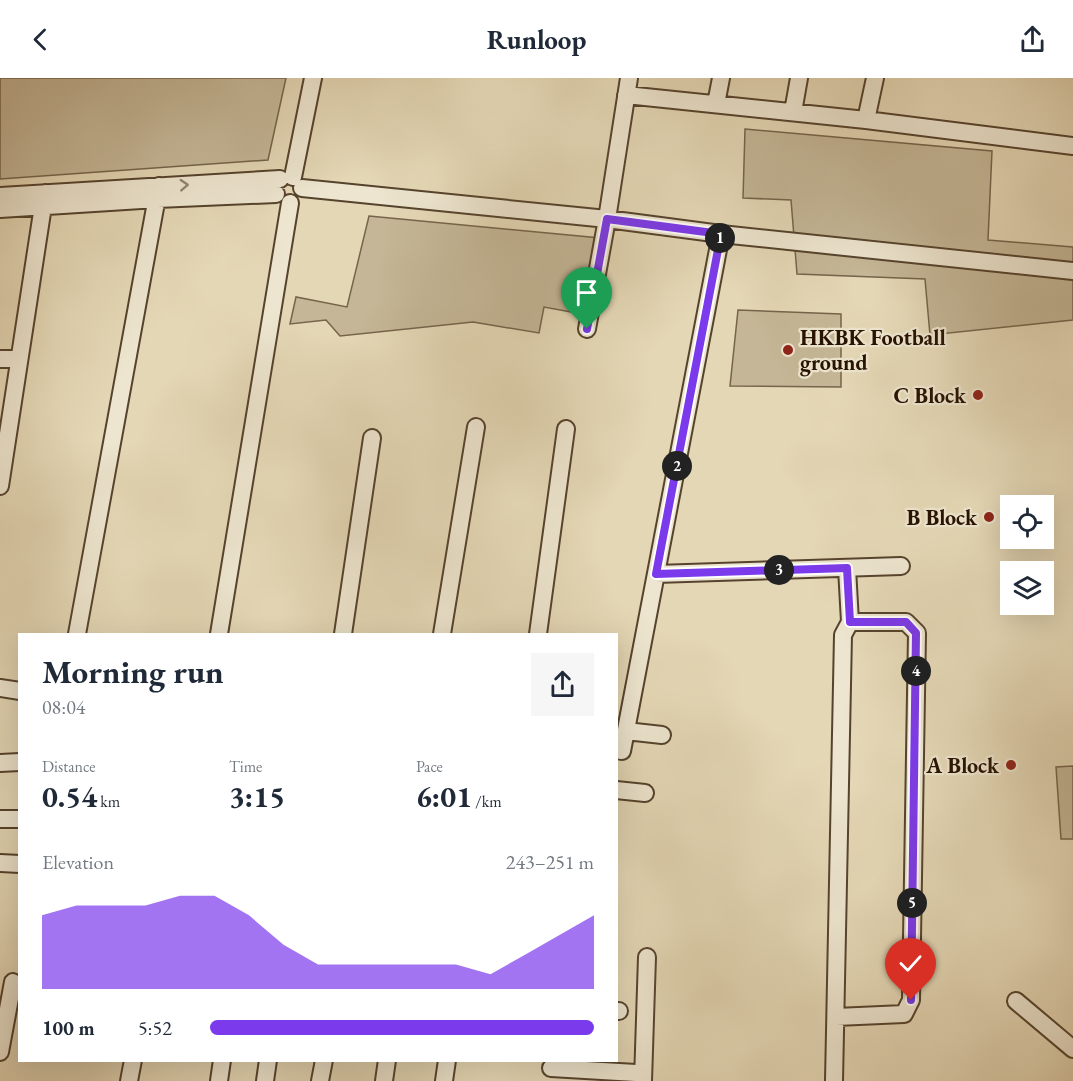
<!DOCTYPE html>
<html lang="en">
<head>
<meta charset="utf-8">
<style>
  body { margin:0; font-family:"EB Garamond",serif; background:#f6f6f7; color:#1f2937; height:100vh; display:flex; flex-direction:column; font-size:22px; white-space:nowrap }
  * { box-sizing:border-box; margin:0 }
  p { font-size:20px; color:#747a83 }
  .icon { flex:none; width:33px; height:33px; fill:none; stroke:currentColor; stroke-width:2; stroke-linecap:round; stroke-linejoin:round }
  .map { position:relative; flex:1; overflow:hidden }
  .panel { position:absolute; left:18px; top:555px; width:600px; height:429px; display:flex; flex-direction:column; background:#fff; border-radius:0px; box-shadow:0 6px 24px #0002 }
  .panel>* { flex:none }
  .controls { position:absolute; left:1000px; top:417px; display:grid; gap:12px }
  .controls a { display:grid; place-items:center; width:54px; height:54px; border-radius:0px; background:#fff; box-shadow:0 6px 24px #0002; font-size:30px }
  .pin { position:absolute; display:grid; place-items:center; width:51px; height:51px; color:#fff; margin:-62px -26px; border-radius:50% 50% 50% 0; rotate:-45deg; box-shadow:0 0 6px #0007 }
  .pin .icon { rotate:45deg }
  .km { position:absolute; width:30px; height:30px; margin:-15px; border-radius:50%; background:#222; color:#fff; font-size:16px; line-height:30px; text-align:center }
  .round { display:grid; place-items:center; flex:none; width:63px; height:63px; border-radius:0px; background:#f6f6f7 }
  .overview { display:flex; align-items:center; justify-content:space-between; height:102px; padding:0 24px }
  h1 { font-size:33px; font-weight:700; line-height:45px }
  .stats { display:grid; grid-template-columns:repeat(3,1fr); gap:9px; height:102px; padding:6px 24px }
  .stats div { display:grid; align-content:center }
  .stats b { font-size:30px; font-weight:700 }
  .stats small { font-size:16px; font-weight:400 }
  .stats p { font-size:16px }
  .chart { height:168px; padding:12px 24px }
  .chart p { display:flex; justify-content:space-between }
  .chart svg { width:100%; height:108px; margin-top:6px; fill:#7c3aed; opacity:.7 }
  ul { padding:0 24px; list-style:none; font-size:20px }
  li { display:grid; grid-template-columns:96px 72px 1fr; align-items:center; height:45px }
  li i { height:15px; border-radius:8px; background:#7c3aed }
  header { display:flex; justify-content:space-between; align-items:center; height:78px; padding:0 24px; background:#fff; font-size:27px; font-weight:700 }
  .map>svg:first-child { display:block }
  .green { fill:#c4b696; stroke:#76644b; stroke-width:1.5 }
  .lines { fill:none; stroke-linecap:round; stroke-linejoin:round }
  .street-casing { stroke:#56432d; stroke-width:20 }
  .street { stroke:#ede5cf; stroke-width:16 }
  .oneway { stroke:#948672 }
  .route-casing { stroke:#fff; stroke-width:12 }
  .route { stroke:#7c3aed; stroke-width:8 }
  .poi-dot { fill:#8f2418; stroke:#ede5cf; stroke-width:2 }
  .labels { text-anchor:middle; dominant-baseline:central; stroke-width:4.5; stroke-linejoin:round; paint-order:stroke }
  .poi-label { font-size:22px; font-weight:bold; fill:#271200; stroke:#ede5cf; text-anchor:end }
</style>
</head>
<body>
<header><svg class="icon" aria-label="back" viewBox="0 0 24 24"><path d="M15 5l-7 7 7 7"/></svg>Runloop<svg class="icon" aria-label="share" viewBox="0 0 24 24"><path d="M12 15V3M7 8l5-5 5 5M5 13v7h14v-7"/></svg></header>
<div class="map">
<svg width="1073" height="1003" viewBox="0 0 1073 1003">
  <rect width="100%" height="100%" fill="#e4d7b5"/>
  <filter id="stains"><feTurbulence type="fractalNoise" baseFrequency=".00333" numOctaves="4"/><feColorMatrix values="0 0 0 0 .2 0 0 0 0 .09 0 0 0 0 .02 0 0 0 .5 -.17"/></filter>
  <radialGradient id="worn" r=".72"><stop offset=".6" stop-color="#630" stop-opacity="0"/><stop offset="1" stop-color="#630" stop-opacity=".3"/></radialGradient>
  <!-- green -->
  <path class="green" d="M 0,0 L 286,0 L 268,82 L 0,101 Z
    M 745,51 L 992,73 L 988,162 L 1073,169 L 1073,242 L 930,257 L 925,201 L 797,196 L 791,122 L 743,120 Z
    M 369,138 L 600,160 L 588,237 L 544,229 L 539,255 L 473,244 L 340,258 L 326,242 L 290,246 L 296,219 L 347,229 Z
    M 738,232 L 841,236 L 841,309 L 730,308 Z
    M 1073,688 L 1073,761 L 1061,761 L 1056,689 Z"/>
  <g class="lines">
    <!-- street casing -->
    <g class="street-casing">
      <path id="street" d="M 626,17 L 866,42 L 1073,68
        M 716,26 L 721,0
        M 793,34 L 799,0
        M 866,42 L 875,0
        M 293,99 L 313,0
        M 302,110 L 607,141 L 721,156 L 1073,193
        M 0,118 L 280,101
        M 0,131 L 157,121 L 276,116
        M 587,251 L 607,141 L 629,0
        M 0,281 L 19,281
        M 0,408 L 45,115
        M 847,490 L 850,544
        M 656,496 L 901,488
        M 77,556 L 159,108
        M 219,556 L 290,125
        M 343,556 L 372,360
        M 442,556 L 476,349
        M 538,556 L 566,351
        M 0,610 L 20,613
        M 626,653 L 662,657
        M 616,672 L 622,673 L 721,156
        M 0,685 L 20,684
        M 616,712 L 645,715
        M 0,741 L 20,741
        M 0,785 L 20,786
        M 1016,923 L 1073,971
        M 616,933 L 619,933
        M 0,974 L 13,904
        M 551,990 L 636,995
        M 129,1003 L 133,982
        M 219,1003 L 222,982
        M 265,1003 L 268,982
        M 320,1003 L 324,982
        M 384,1003 L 387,982
        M 444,1003 L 447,982
        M 643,1003 L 647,879
        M 834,1003 L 843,557 L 850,544 L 906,544 L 917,555 L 911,922 L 904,936 L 836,939"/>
    </g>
    <!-- street -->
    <use href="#street" class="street"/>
  </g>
  <!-- one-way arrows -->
  <defs><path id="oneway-chevron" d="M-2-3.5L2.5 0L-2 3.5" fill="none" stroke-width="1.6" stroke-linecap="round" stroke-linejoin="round" transform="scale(1.5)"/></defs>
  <use class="oneway" href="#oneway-chevron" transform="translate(184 107) rotate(-3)"/>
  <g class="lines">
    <!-- route casing -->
    <g class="route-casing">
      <path id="route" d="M 587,251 L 607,141 L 721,156 L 656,496 L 847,490 L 850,544 L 906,544 L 916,555 L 911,922"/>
    </g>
    <!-- route -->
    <use href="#route" class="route"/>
  </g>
  <!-- markers -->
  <g class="poi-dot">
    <circle cx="788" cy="272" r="6"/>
    <circle cx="978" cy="317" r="6"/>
    <circle cx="989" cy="439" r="6"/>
    <circle cx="1011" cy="687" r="6"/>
  </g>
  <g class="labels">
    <!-- poi labels -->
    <g class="poi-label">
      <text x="800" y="259" text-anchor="start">HKBK Football<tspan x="800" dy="25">ground</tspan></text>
      <text x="966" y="317">C Block</text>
      <text x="977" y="439">B Block</text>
      <text x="999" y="687">A Block</text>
    </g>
  </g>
  <rect width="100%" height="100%" filter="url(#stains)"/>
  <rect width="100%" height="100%" fill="url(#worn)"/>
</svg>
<div class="controls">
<a><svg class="icon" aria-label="locate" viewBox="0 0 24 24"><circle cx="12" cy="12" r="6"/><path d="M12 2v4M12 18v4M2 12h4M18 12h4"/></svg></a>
<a><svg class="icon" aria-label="layers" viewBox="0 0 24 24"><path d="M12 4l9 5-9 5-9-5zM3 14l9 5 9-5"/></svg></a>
</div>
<div class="pin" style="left:587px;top:251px;background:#1e9e55"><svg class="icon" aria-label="arrive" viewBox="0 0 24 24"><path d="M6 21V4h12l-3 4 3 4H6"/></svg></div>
<div class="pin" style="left:911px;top:922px;background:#d93025"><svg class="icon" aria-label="check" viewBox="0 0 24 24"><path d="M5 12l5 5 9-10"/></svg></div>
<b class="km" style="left:720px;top:160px">1</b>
<b class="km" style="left:677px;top:388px">2</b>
<b class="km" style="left:779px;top:492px">3</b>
<b class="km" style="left:916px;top:593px">4</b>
<b class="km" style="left:912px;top:825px">5</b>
<section class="panel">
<div class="overview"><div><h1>Morning run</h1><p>08:04</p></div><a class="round"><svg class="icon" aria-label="share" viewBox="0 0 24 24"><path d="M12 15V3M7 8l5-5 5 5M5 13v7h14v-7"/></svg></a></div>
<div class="stats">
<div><p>Distance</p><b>0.54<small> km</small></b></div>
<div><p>Time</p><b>3:15</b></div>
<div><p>Pace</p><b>6:01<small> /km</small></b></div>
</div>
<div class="chart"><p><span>Elevation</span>243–251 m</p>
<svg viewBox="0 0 160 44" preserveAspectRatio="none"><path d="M0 44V14L10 10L20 10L30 10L40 6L50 6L60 14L70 26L80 34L90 34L100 34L110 34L120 34L130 38L140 30L150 22L160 14V44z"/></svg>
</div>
<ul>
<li><b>100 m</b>5:52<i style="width:100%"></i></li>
</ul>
</section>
</div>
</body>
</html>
